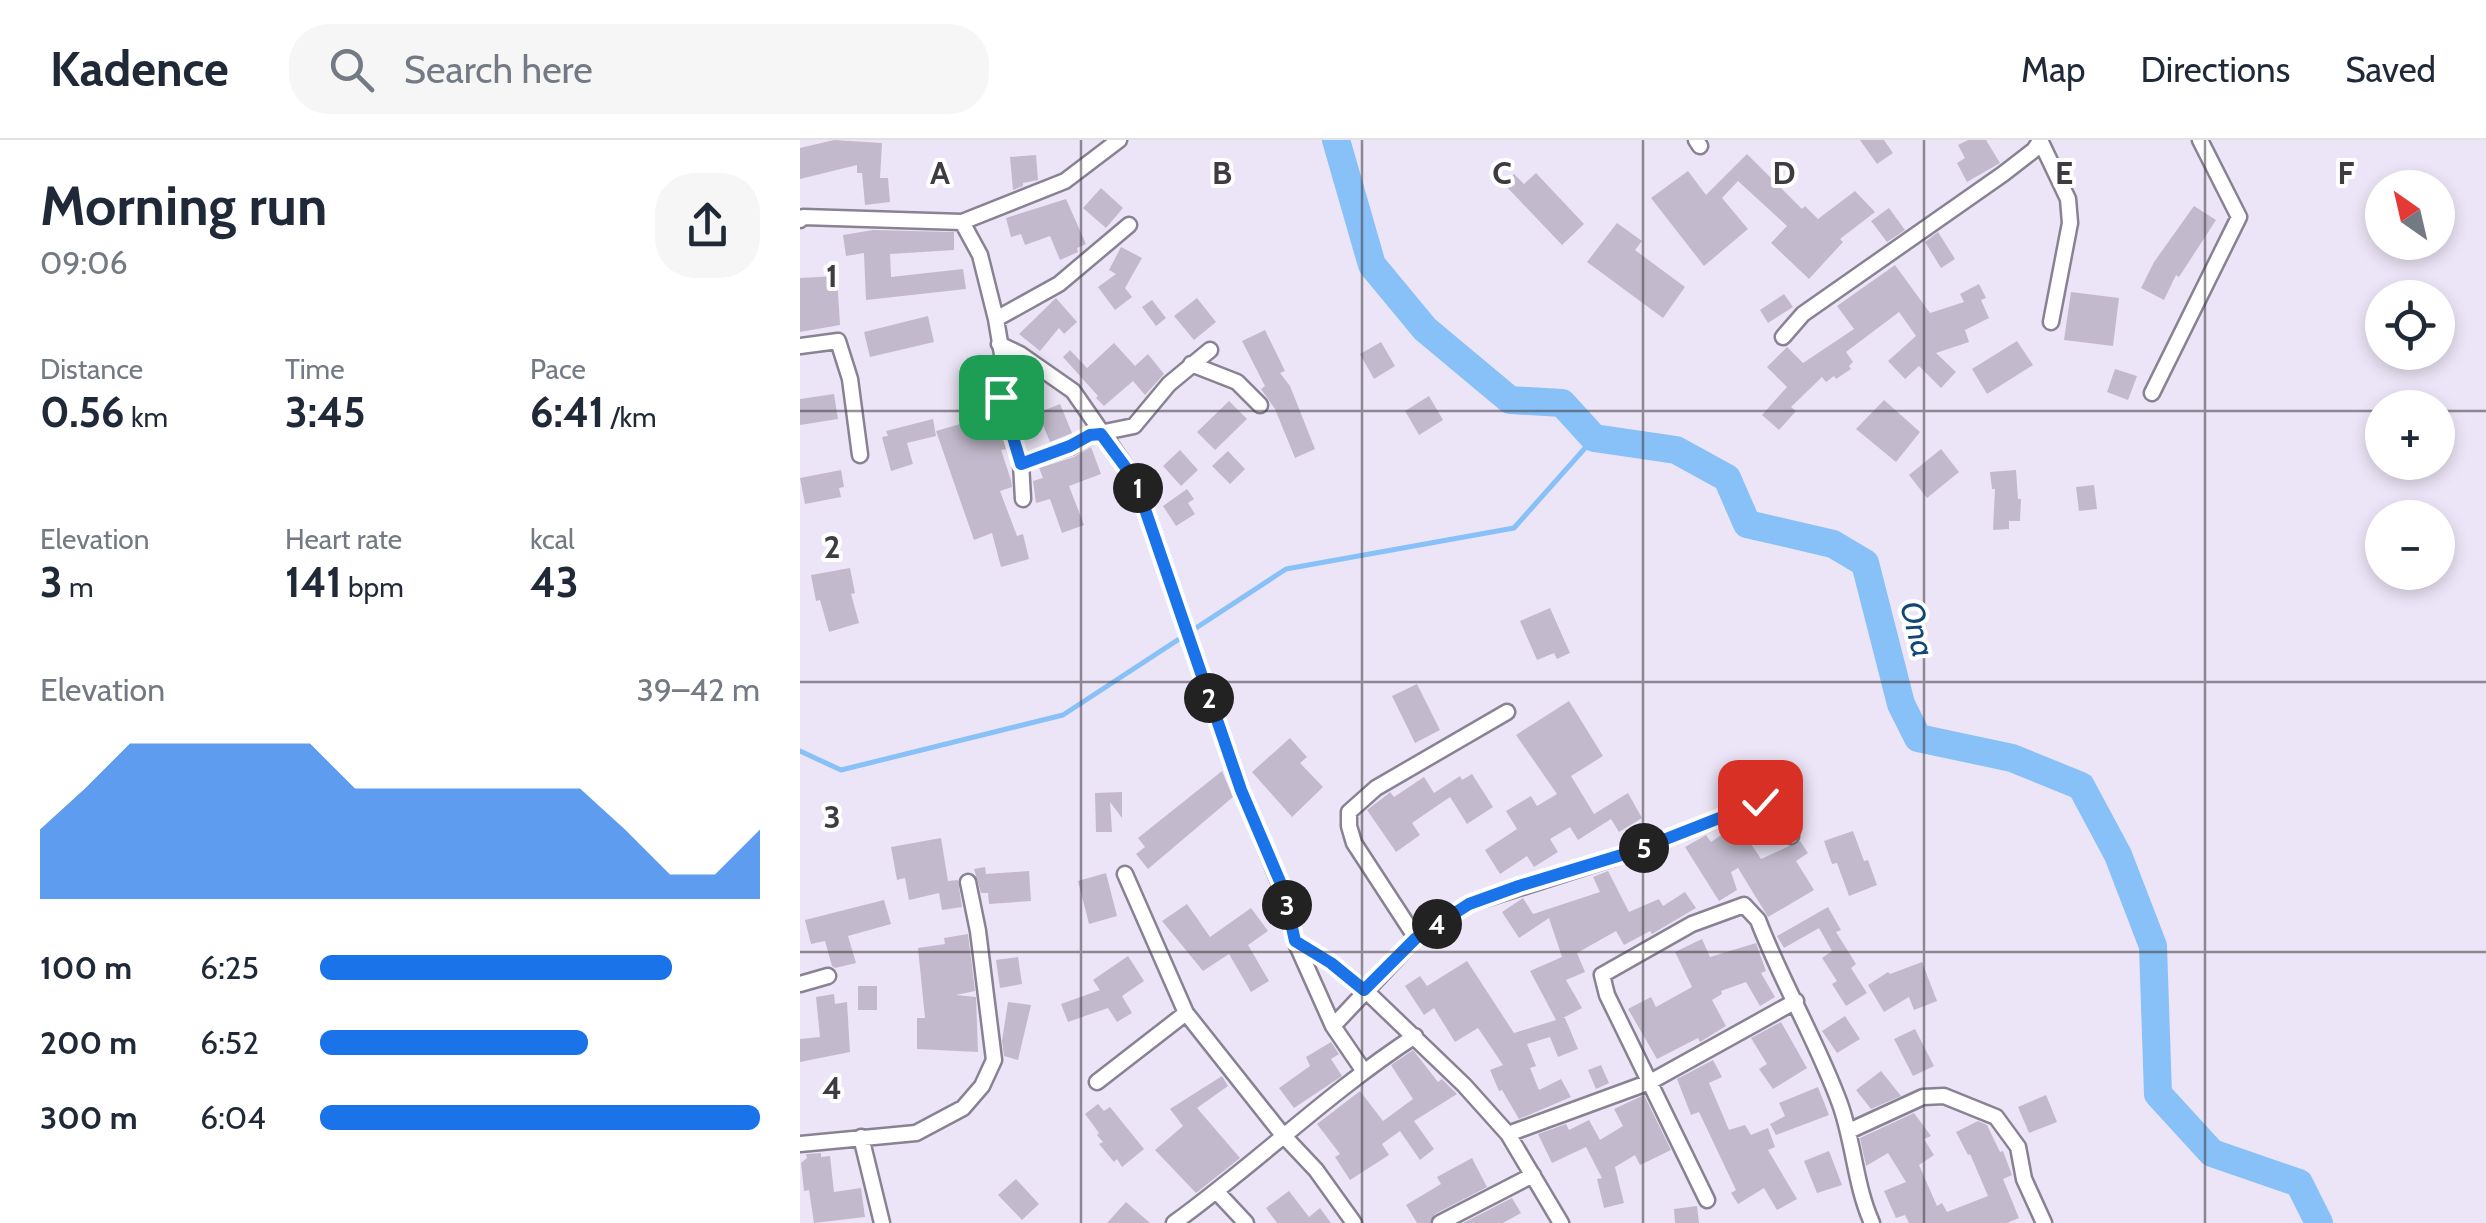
<!DOCTYPE html>
<html lang="en">
<head>
<meta charset="utf-8">
<style>
  body { margin:0; font-family:Cabin,sans-serif; background:#f6f6f7; color:#1f2937; height:100vh; display:flex; flex-direction:column; font-size:38px; white-space:nowrap }
  * { box-sizing:border-box; margin:0 }
  p { font-size:32px; color:#747a83 }
  .icon { flex:none; width:55px; height:55px; fill:none; stroke:currentColor; stroke-width:2; stroke-linecap:round; stroke-linejoin:round }
  .map { position:relative; flex:1; overflow:hidden }
  .sheet { display:flex; flex-direction:column; background:#fff; width:800px }
  .sheet>* { flex:none }
  .needle { width:65px; rotate:326deg }
  .tools { position:absolute; left:1565px; top:30px; display:grid; gap:20px }
  .tools a { display:grid; place-items:center; width:90px; height:90px; border-radius:50%; background:#fff; box-shadow:0 5px 15px #0003; font-size:50px }
  .pin { position:absolute; display:grid; place-items:center; width:85px; height:85px; color:#fff; margin:-42px; border-radius:20px; box-shadow:0 5px 15px #0006 }
  .km { position:absolute; width:50px; height:50px; margin:-25px; border-radius:50%; background:#222; color:#fff; font-size:28px; line-height:50px; text-align:center }
  .round { display:grid; place-items:center; flex:none; width:105px; height:105px; border-radius:40px; background:#f6f6f7 }
  .head { display:flex; align-items:center; justify-content:space-between; height:170px; padding:0 40px }
  h1 { font-size:55px; font-weight:700; line-height:75px }
  .figures { display:grid; grid-template-columns:repeat(3,1fr); gap:15px; height:170px; padding:10px 40px }
  .figures div { display:grid; align-content:center }
  .figures b { font-size:42px; font-weight:700 }
  .figures small { font-size:28px; font-weight:400 }
  .figures p { font-size:28px }
  .chart { height:280px; padding:20px 40px }
  .chart p { display:flex; justify-content:space-between }
  .chart svg { width:100%; height:180px; margin-top:10px; fill:#1a73e8; opacity:.7 }
  ul { padding:0 40px; list-style:none; font-size:32px }
  li { display:grid; grid-template-columns:160px 120px 1fr; align-items:center; height:75px }
  li i { height:25px; border-radius:12px; background:#1a73e8 }
  header { display:flex; align-items:center; gap:60px; box-sizing:border-box; height:140px; padding:0 50px; background:#fff; border-bottom:2px solid #e0e1e3 }
  header strong { font-size:48px }
  nav { display:flex; gap:55px; margin-inline-start:auto; font-size:35px }
  .search { width:700px; height:90px; background:#f6f6f7; display:flex; align-items:center; gap:25px; box-sizing:border-box; padding:0 35px; border-radius:40px; color:#747a83; font-size:38px }
  main { display:flex; flex:1; min-height:0 }
  .map>svg:first-child { display:block }
  .lines { fill:none; stroke-linecap:round; stroke-linejoin:round }
  .stream { stroke:#88c1f7; stroke-width:5 }
  .river { stroke:#88c1f7; stroke-width:28 }
  .building { fill:#c2bacc }
  .minor-casing { stroke:#898293; stroke-width:19 }
  .minor { stroke:#fff; stroke-width:14 }
  .route-casing { stroke:#fff; stroke-width:20 }
  .route { stroke:#1a73e8; stroke-width:12 }
  .grid { fill:none; stroke:#3e3b42; stroke-width:2.5; stroke-opacity:0.55 }
  .labels { text-anchor:middle; dominant-baseline:central; stroke-width:8; stroke-linejoin:round; paint-order:stroke }
  .water-label { font-size:32px; font-style:italic; fill:#124773; stroke:#fff }
  .grid-label { font-size:32px; text-anchor:middle; font-weight:bold; fill:#3e3b42; stroke:#fff; stroke-width:8; stroke-linejoin:round; paint-order:stroke }
</style>
</head>
<body>
<header>
<strong>Kadence</strong>
<div class="search"><svg class="icon" aria-label="search" viewBox="0 0 24 24"><circle cx="10" cy="10" r="6"/><path d="M15 15l6 6"/></svg>Search here</div>
<nav><a>Map</a><a>Directions</a><a>Saved</a></nav>
</header>
<main>
<section class="sheet">
<div class="head"><div><h1>Morning run</h1><p>09:06</p></div><a class="round"><svg class="icon" aria-label="share" viewBox="0 0 24 24"><path d="M12 15V3M7 8l5-5 5 5M5 13v7h14v-7"/></svg></a></div>
<div class="figures">
<div><p>Distance</p><b>0.56<small> km</small></b></div>
<div><p>Time</p><b>3:45</b></div>
<div><p>Pace</p><b>6:41<small> /km</small></b></div>
</div>
<div class="figures">
<div><p>Elevation</p><b>3<small> m</small></b></div>
<div><p>Heart rate</p><b>141<small> bpm</small></b></div>
<div><p>kcal</p><b>43</b></div>
</div>
<div class="chart"><p><span>Elevation</span>39–42 m</p>
<svg viewBox="0 0 160 44" preserveAspectRatio="none"><path d="M0 44V27L10 17L20 6L30 6L40 6L50 6L60 6L70 17L80 17L90 17L100 17L110 17L120 17L130 27L140 38L150 38L160 27V44z"/></svg>
</div>
<ul>
<li><b>100 m</b>6:25<i style="width:80%"></i></li>
<li><b>200 m</b>6:52<i style="width:61%"></i></li>
<li><b>300 m</b>6:04<i style="width:100%"></i></li>
</ul>
</section>
<div class="map">
<svg width="1686" height="1083" viewBox="0 0 1686 1083">
  <rect width="100%" height="100%" fill="#ece5f7"/>
  <g class="lines">
    <!-- stream -->
    <path class="stream" d="M 0,611 L 41,630 L 263,575 L 486,429 L 714,388 L 794,298"/>
    <!-- river -->
    <path class="river" d="M 536,0 L 572,125 L 625,189 L 710,260 L 762,263 L 794,298 L 876,310 L 927,338 L 947,384 L 1033,404 L 1065,423 L 1101,564 L 1118,598 L 1212,618 L 1281,646 L 1318,715 L 1353,806 L 1358,954 L 1412,1013 L 1499,1043 L 1519,1083"/>
  </g>
  <!-- building -->
  <path class="building" d="M 34,0 L 82,3 L 80,38 L 88,38 L 90,62 L 65,65 L 62,33 L 57,33 L 57,25 L 0,39 L 0,8 Z
    M 1060,0 L 1084,0 L 1093,13 L 1077,24 Z
    M 1168,0 L 1186,0 L 1200,23 L 1167,42 L 1157,23 L 1165,18 L 1158,5 Z
    M 947,14 L 1002,69 L 1005,66 L 1018,79 L 1055,51 L 1075,72 L 1040,99 L 1043,102 L 1009,139 L 971,103 L 987,86 L 938,41 L 922,58 L 948,89 L 904,126 L 851,58 L 888,31 L 906,55 Z
    M 236,15 L 238,40 L 223,43 L 223,46 L 213,50 L 210,17 Z
    M 736,33 L 784,84 L 762,105 L 704,44 L 714,34 L 724,44 Z
    M 301,48 L 323,68 L 306,88 L 283,68 Z
    M 266,59 L 286,104 L 277,108 L 278,112 L 260,120 L 250,96 L 225,105 L 221,94 L 211,97 L 206,78 Z
    M 1394,66 L 1416,80 L 1379,137 L 1376,135 L 1364,160 L 1341,148 L 1354,122 Z
    M 1089,68 L 1105,90 L 1087,102 L 1071,81 Z
    M 817,83 L 842,101 L 835,110 L 885,147 L 863,178 L 787,122 Z
    M 73,90 L 154,92 L 154,110 L 90,114 L 91,137 L 163,129 L 166,149 L 66,160 L 64,113 L 46,116 L 43,95 Z
    M 1138,92 L 1155,119 L 1141,128 L 1125,102 Z
    M 321,107 L 342,118 L 325,148 L 332,157 L 315,170 L 298,147 L 316,134 L 309,130 Z
    M 1095,125 L 1130,173 L 1164,162 L 1160,154 L 1179,144 L 1186,158 L 1181,160 L 1189,178 L 1165,190 L 1169,202 L 1136,213 L 1156,232 L 1141,248 L 1119,226 L 1105,239 L 1088,221 L 1116,196 L 1099,172 L 1046,212 L 1053,222 L 1049,226 L 1051,229 L 1036,239 L 1034,236 L 1026,242 L 1022,237 L 991,267 L 996,271 L 979,290 L 962,275 L 987,247 L 967,227 L 987,207 L 1003,223 L 1054,189 L 1037,166 Z
    M 37,136 L 40,185 L 0,192 L 0,138 Z
    M 1271,152 L 1319,158 L 1313,206 L 1264,200 Z
    M 984,154 L 993,167 L 968,183 L 960,170 Z
    M 256,158 L 277,182 L 264,194 L 259,188 L 240,211 L 219,194 Z
    M 397,158 L 416,182 L 394,200 L 374,176 Z
    M 352,160 L 366,178 L 356,186 L 342,167 Z
    M 128,176 L 134,202 L 70,217 L 64,192 Z
    M 465,190 L 485,231 L 480,233 L 490,246 L 515,309 L 495,318 L 475,269 L 461,249 L 465,246 L 442,201 Z
    M 1217,201 L 1233,225 L 1187,254 L 1172,229 Z
    M 581,202 L 595,226 L 574,239 L 560,214 Z
    M 314,203 L 335,226 L 348,214 L 364,234 L 345,255 L 333,241 L 304,266 L 296,258 L 298,256 L 263,217 L 270,210 L 287,228 Z
    M 1315,229 L 1337,236 L 1328,260 L 1307,252 Z
    M 34,254 L 38,279 L 0,285 L 0,259 Z
    M 629,256 L 643,280 L 619,295 L 605,271 Z
    M 1084,260 L 1120,292 L 1096,322 L 1056,289 Z
    M 429,261 L 447,279 L 415,310 L 397,292 Z
    M 260,264 L 272,293 L 250,302 L 238,273 Z
    M 195,274 L 206,309 L 201,310 L 211,340 L 212,347 L 200,351 L 217,396 L 223,394 L 229,419 L 201,427 L 192,393 L 174,400 L 136,291 Z
    M 133,279 L 136,296 L 107,303 L 113,324 L 91,331 L 82,297 L 88,296 L 86,291 Z
    M 291,307 L 301,334 L 269,346 L 284,385 L 262,393 L 250,359 L 236,363 L 233,341 L 243,338 L 239,328 L 274,317 Z
    M 1141,309 L 1159,332 L 1127,358 L 1109,335 Z
    M 380,310 L 398,330 L 381,346 L 363,326 Z
    M 428,311 L 445,329 L 430,344 L 412,326 Z
    M 41,330 L 44,347 L 39,348 L 41,357 L 5,364 L 0,338 Z
    M 1216,330 L 1218,359 L 1221,359 L 1220,381 L 1209,381 L 1209,389 L 1193,390 L 1195,349 L 1192,349 L 1190,332 Z
    M 1294,345 L 1297,369 L 1279,371 L 1276,347 Z
    M 387,349 L 394,359 L 388,363 L 395,374 L 376,386 L 363,366 Z
    M 50,428 L 55,453 L 51,454 L 59,483 L 29,492 L 20,460 L 16,461 L 11,435 Z
    M 750,468 L 770,513 L 757,519 L 754,513 L 737,520 L 720,481 Z
    M 617,544 L 640,590 L 615,603 L 592,556 Z
    M 769,561 L 803,616 L 771,636 L 794,674 L 828,653 L 842,678 L 819,692 L 811,679 L 778,700 L 770,687 L 750,699 L 758,712 L 734,727 L 727,716 L 700,734 L 685,710 L 717,689 L 706,671 L 731,656 L 737,666 L 757,654 L 716,595 Z
    M 490,598 L 507,617 L 500,623 L 523,647 L 492,677 L 452,632 Z
    M 422,631 L 433,657 L 348,729 L 336,714 L 345,707 L 338,698 Z
    M 672,634 L 693,667 L 667,684 L 650,657 L 612,683 L 620,695 L 596,712 L 567,670 L 588,654 L 590,652 L 594,657 L 624,637 L 634,653 L 660,636 L 662,640 Z
    M 322,652 L 322,678 L 310,662 L 312,692 L 296,692 L 295,653 Z
    M 938,684 L 961,719 L 1000,701 L 1008,713 L 996,721 L 1014,750 L 968,777 L 938,728 L 931,732 L 937,750 L 919,761 L 885,707 L 906,695 L 911,702 Z
    M 1053,691 L 1064,721 L 1068,720 L 1077,745 L 1049,756 L 1037,723 L 1032,724 L 1024,701 Z
    M 141,698 L 148,741 L 158,740 L 162,767 L 142,770 L 139,753 L 109,760 L 105,738 L 97,740 L 91,707 Z
    M 185,727 L 186,734 L 229,731 L 231,761 L 189,764 L 188,753 L 181,753 L 174,729 Z
    M 808,731 L 829,772 L 859,759 L 863,766 L 885,752 L 896,768 L 852,794 L 850,791 L 824,805 L 816,791 L 777,813 L 785,832 L 766,840 L 782,868 L 763,878 L 765,878 L 778,909 L 758,917 L 750,897 L 727,904 L 736,926 L 730,928 L 739,950 L 761,939 L 771,957 L 719,979 L 702,950 L 699,951 L 690,930 L 703,925 L 678,888 L 655,902 L 634,868 L 624,875 L 605,846 L 620,836 L 627,846 L 667,821 L 714,893 L 756,880 L 730,831 L 762,817 L 749,778 L 719,798 L 702,772 L 723,758 L 733,774 L 800,752 L 793,737 Z
    M 306,733 L 317,776 L 289,784 L 278,741 Z
    M 84,760 L 91,784 L 48,796 L 56,823 L 35,828 L 32,826 L 25,801 L 11,804 L 5,780 Z
    M 387,764 L 410,797 L 451,768 L 468,791 L 448,805 L 469,841 L 451,852 L 429,814 L 403,831 L 362,781 Z
    M 1028,767 L 1041,790 L 1036,792 L 1056,824 L 1051,828 L 1067,853 L 1046,866 L 1032,844 L 1037,841 L 1022,818 L 1032,811 L 1019,788 L 984,808 L 977,796 Z
    M 168,794 L 175,851 L 156,855 L 176,857 L 178,912 L 117,909 L 117,878 L 125,878 L 118,808 L 145,804 L 144,798 Z
    M 902,799 L 910,817 L 956,803 L 966,831 L 961,833 L 975,857 L 960,866 L 946,842 L 921,851 L 922,854 L 912,860 L 926,886 L 900,902 L 898,898 L 857,919 L 828,869 L 851,857 L 856,867 L 892,847 L 875,812 Z
    M 328,816 L 344,841 L 322,856 L 332,873 L 317,882 L 308,868 L 268,882 L 261,864 L 300,850 L 293,840 Z
    M 218,817 L 222,844 L 200,848 L 196,820 Z
    M 1122,822 L 1137,861 L 1114,870 L 1109,857 L 1084,872 L 1068,845 L 1088,832 L 1090,834 Z
    M 58,846 L 77,846 L 77,870 L 58,870 Z
    M 34,854 L 35,864 L 47,862 L 50,912 L 0,922 L 0,899 L 20,897 L 16,857 Z
    M 208,862 L 231,865 L 218,920 L 204,916 L 202,901 Z
    M 1045,876 L 1060,899 L 1037,913 L 1022,891 Z
    M 981,882 L 1007,928 L 973,949 L 959,929 L 967,924 L 951,898 Z
    M 1115,889 L 1134,926 L 1113,936 L 1094,899 Z
    M 531,902 L 539,914 L 531,919 L 542,936 L 494,968 L 479,948 L 510,926 L 506,917 Z
    M 613,910 L 638,942 L 642,939 L 657,954 L 614,981 L 634,1009 L 620,1020 L 600,991 L 582,1004 L 589,1015 L 550,1040 L 535,1017 L 540,1014 L 517,984 L 560,951 L 583,981 L 613,959 L 591,925 Z
    M 913,920 L 922,937 L 909,943 L 929,990 L 945,985 L 951,995 L 968,988 L 975,1007 L 968,1010 L 997,1059 L 977,1070 L 964,1048 L 938,1064 L 931,1053 L 936,1050 L 899,972 L 891,975 L 877,939 Z
    M 801,925 L 809,943 L 796,949 L 788,930 Z
    M 1081,931 L 1101,956 L 1071,969 L 1056,950 Z
    M 422,936 L 428,946 L 397,968 L 440,1018 L 396,1053 L 355,1010 L 383,986 L 370,969 Z
    M 1018,947 L 1029,975 L 976,995 L 970,984 L 985,976 L 979,963 Z
    M 844,955 L 871,1010 L 840,1025 L 835,1015 L 815,1027 L 824,1063 L 804,1068 L 797,1039 L 802,1038 L 786,1007 L 752,1023 L 738,994 L 766,984 L 769,990 L 789,980 L 800,1000 L 823,986 L 814,969 Z
    M 1246,955 L 1257,982 L 1229,993 L 1218,967 Z
    M 298,964 L 304,971 L 310,967 L 344,1009 L 322,1027 L 317,1019 L 314,1022 L 299,1004 L 303,1002 L 297,995 L 299,993 L 285,974 Z
    M 1114,973 L 1131,996 L 1124,999 L 1134,1015 L 1119,1025 L 1137,1066 L 1142,1063 L 1147,1072 L 1188,1056 L 1170,1014 L 1168,1015 L 1156,992 L 1178,981 L 1187,985 L 1200,1012 L 1203,1011 L 1212,1035 L 1203,1039 L 1219,1078 L 1207,1083 L 1109,1083 L 1105,1075 L 1096,1078 L 1084,1051 L 1106,1042 L 1088,1013 L 1066,1026 L 1060,998 Z
    M 1029,1011 L 1042,1045 L 1017,1053 L 1004,1021 Z
    M 21,1013 L 21,1017 L 30,1016 L 34,1052 L 61,1048 L 65,1077 L 14,1083 L 9,1050 L 4,1051 L 1,1023 L 7,1018 L 6,1014 Z
    M 672,1018 L 687,1047 L 635,1074 L 630,1083 L 617,1083 L 606,1065 L 641,1044 L 637,1037 Z
    M 216,1039 L 239,1064 L 222,1080 L 198,1055 Z
    M 489,1051 L 509,1077 L 520,1068 L 531,1083 L 477,1083 L 466,1068 Z
    M 712,1058 L 721,1073 L 703,1083 L 663,1083 Z
    M 326,1062 L 350,1083 L 307,1083 Z
    M 897,1066 L 899,1083 L 875,1083 L 874,1069 Z"/>
  <g class="lines">
    <!-- minor casing -->
    <g class="minor-casing">
      <path id="minor" d="M 896,0 L 900,6
        M 1240,0 L 1268,59 L 1270,83 L 1251,182
        M 0,80 L 3,77 L 162,82 L 265,41 L 319,0
        M 162,82 L 180,115 L 196,179 L 206,238 L 201,257 L 221,323 L 223,359
        M 196,179 L 259,144 L 329,85
        M 983,197 L 1003,174 L 1203,34 L 1234,10 L 1240,1
        M 199,204 L 220,214 L 273,251 L 335,340 L 441,649 L 483,751 L 495,801 L 533,886 L 563,930
        M 0,206 L 38,201 L 50,239 L 60,315
        M 391,224 L 437,242 L 460,265
        M 1352,253 L 1439,77 L 1400,0
        M 221,323 L 270,307 L 290,295 L 334,286 L 369,244 L 410,210
        M 325,734 L 386,873
        M 616,798 L 554,703 L 549,686 L 549,672 L 576,648 L 707,572
        M 495,801 L 531,823 L 565,850 L 664,945 L 708,994 L 761,1083
        M 0,844 L 28,836
        M 533,886 L 616,798 L 669,764 L 838,710 L 960,663 L 987,683 L 991,696
        M 297,942 L 386,873 L 482,994 L 516,1030 L 554,1083
        M 1049,991 L 1123,957 L 1144,956 L 1196,977 L 1218,1007 L 1224,1039 L 1244,1083
        M 708,994 L 850,942 L 996,861
        M 61,997 L 82,1083
        M 0,1004 L 116,993 L 163,968 L 182,946 L 194,920 L 178,791 L 168,742
        M 417,1052 L 446,1083
        M 907,1060 L 807,855 L 802,835 L 892,784 L 944,765 L 958,780 C 982,843 1017,901 1040,964 C 1054,1003 1055,1045 1072,1083
        M 374,1083 C 457,1023 529,952 615,896
        M 640,1083 L 733,1035"/>
    </g>
    <!-- minor -->
    <use href="#minor" class="minor"/>
  </g>
  <g class="lines">
    <!-- route casing -->
    <g class="route-casing">
      <path id="route" d="M 201,257 L 221,324 L 270,306 L 290,295 L 301,294 L 335,340 L 441,650 L 484,751 L 495,801 L 531,823 L 564,850 L 616,798 L 669,764 L 719,746 L 838,710 L 960,662"/>
    </g>
    <!-- route -->
    <use href="#route" class="route"/>
  </g>
  <!-- grid -->
  <path class="grid" d="M 281,0 L 281,1083M 562,0 L 562,1083M 843,0 L 843,1083M 1124,0 L 1124,1083M 1405,0 L 1405,1083M 0,271 L 1582,271M 1638,271 L 1686,271M 0,542 L 1686,542M 0,812 L 1686,812"/>
  <g class="labels">
    <!-- water labels -->
    <g class="water-label">
      <text transform="translate(1118 489) rotate(76)">Ona</text>
    </g>
  </g>
  <g class="grid-label">
    <text x="140" y="44">A</text>
    <text x="422" y="44">B</text>
    <text x="702" y="44">C</text>
    <text x="984" y="44">D</text>
    <text x="1264" y="44">E</text>
    <text x="1546" y="44">F</text>
    <text x="32" y="147">1</text>
    <text x="32" y="418">2</text>
    <text x="32" y="688">3</text>
    <text x="32" y="959">4</text>
  </g>
</svg>
<div class="tools">
<a><svg class="needle" viewBox="-14 -14 28 28"><path d="M0-13l5 13h-10z" fill="#e53935"/><path d="M0 13l5-13h-10z" fill="#747a83"/></svg></a>
<a><svg class="icon" aria-label="locate" viewBox="0 0 24 24"><circle cx="12" cy="12" r="6"/><path d="M12 2v4M12 18v4M2 12h4M18 12h4"/></svg></a>
<a>+</a>
<a>−</a>
</div>
<div class="pin" style="left:201px;top:257px;background:#1e9e55"><svg class="icon" aria-label="arrive" viewBox="0 0 24 24"><path d="M6 21V4h12l-3 4 3 4H6"/></svg></div>
<div class="pin" style="left:960px;top:662px;background:#d93025"><svg class="icon" aria-label="check" viewBox="0 0 24 24"><path d="M5 12l5 5 9-10"/></svg></div>
<b class="km" style="left:338px;top:348px">1</b>
<b class="km" style="left:409px;top:558px">2</b>
<b class="km" style="left:487px;top:765px">3</b>
<b class="km" style="left:637px;top:784px">4</b>
<b class="km" style="left:844px;top:708px">5</b>
</div>
</main>
</body>
</html>
